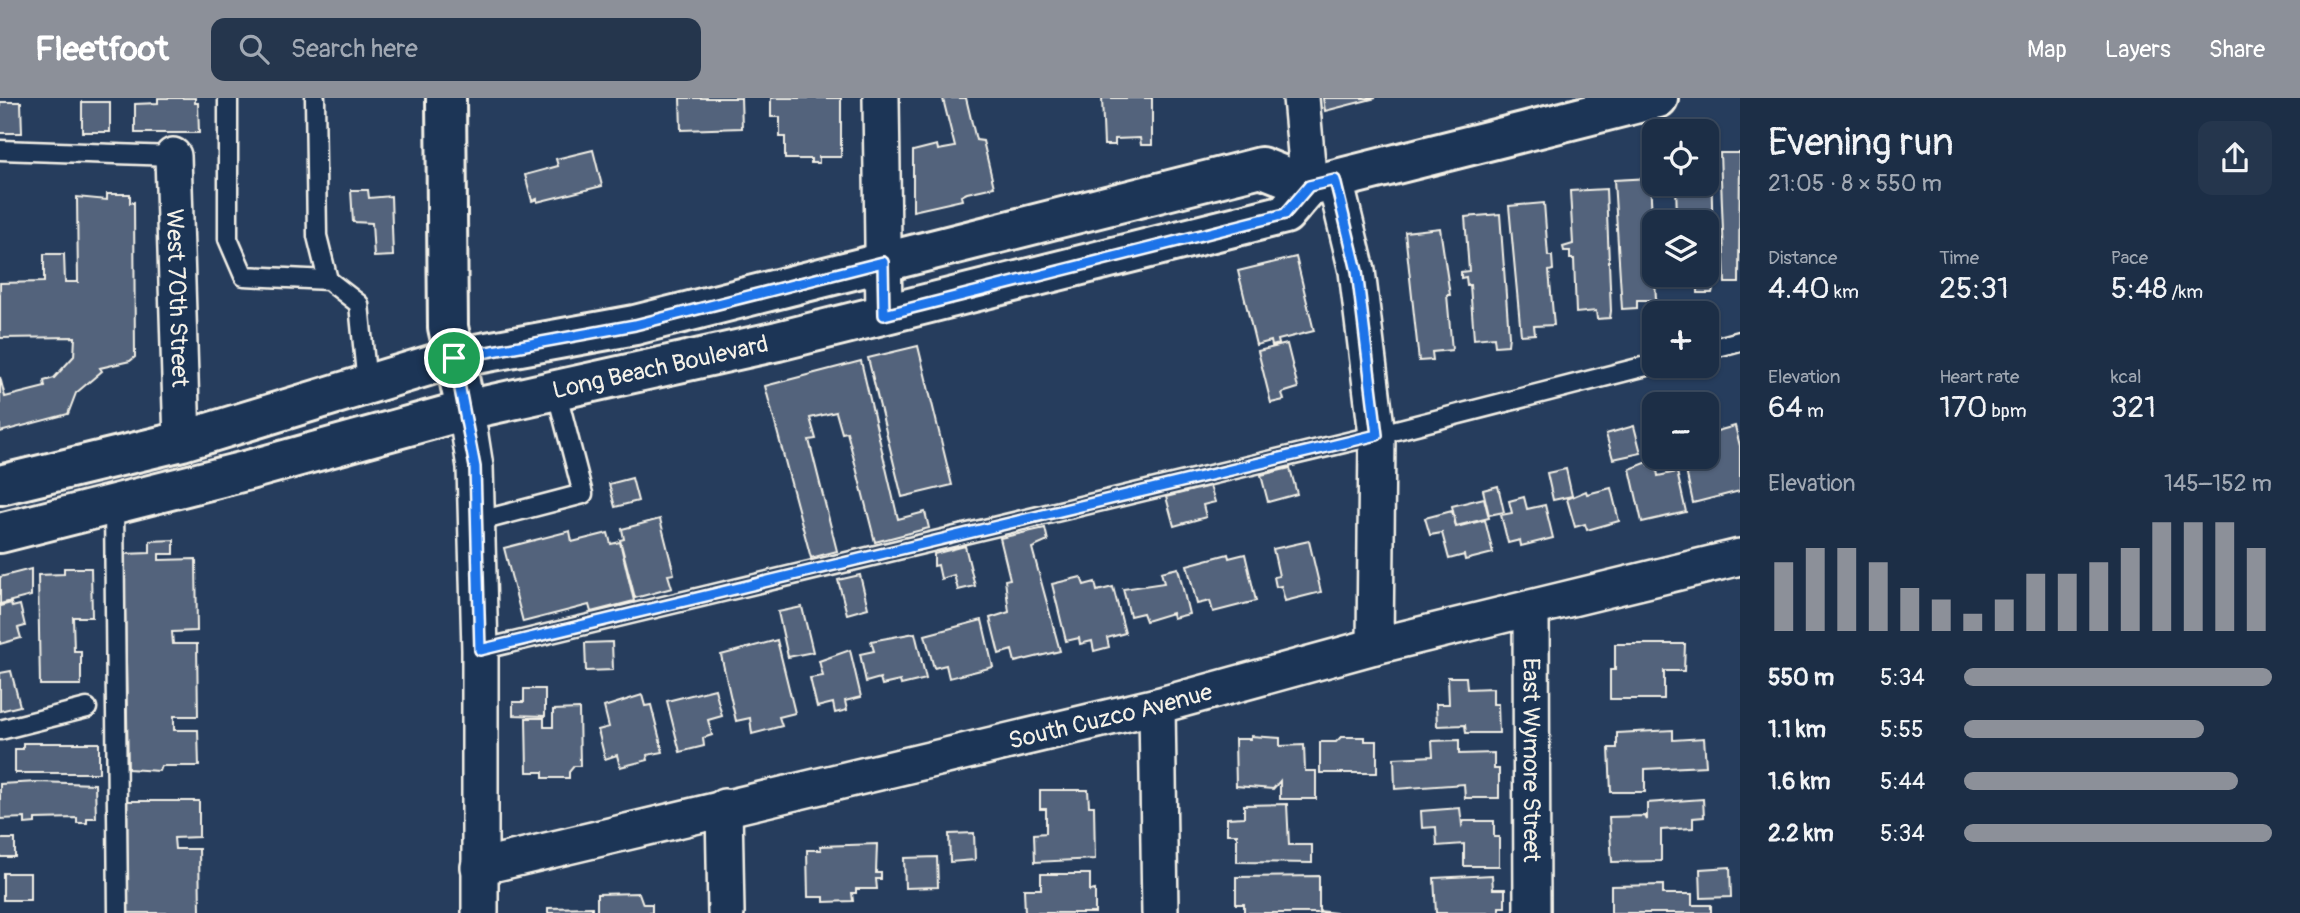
<!DOCTYPE html>
<html lang="en">
<head>
<meta charset="utf-8">
<style>
  body { margin:0; font-family:Pangolin,sans-serif; background:#25364d; color:#f1f3f6; height:100vh; display:flex; flex-direction:column; font-size:26px; white-space:nowrap }
  * { box-sizing:border-box; margin:0 }
  p { font-size:23px; color:#a0a8b3 }
  .icon { flex:none; width:38px; height:38px; fill:none; stroke:currentColor; stroke-width:2; stroke-linecap:round; stroke-linejoin:round }
  .map { position:relative; flex:1; overflow:hidden }
  .sheet { display:flex; flex-direction:column; background:#1c2e46; width:560px }
  .sheet>* { flex:none }
  .controls { position:absolute; left:1642px; top:21px; display:grid; gap:14px }
  .controls a { display:grid; place-items:center; width:77px; height:77px; border-radius:14px; background:#1c2e46; box-shadow:0 2px 5px #0004,0 0 0 2px #3a4a5f; font-size:35px }
  .pin { position:absolute; display:grid; place-items:center; width:60px; height:60px; color:#fff; margin:-30px; border:4px solid #fff; border-radius:50%; box-shadow:0 2px 7px #0007 }
  .round { display:grid; place-items:center; flex:none; width:74px; height:74px; border-radius:14px; background:#25364d }
  .overview { display:flex; align-items:center; justify-content:space-between; height:119px; padding:0 28px }
  h1 { font-size:38px; font-weight:600; line-height:52px }
  .metrics { display:grid; grid-template-columns:repeat(3,1fr); gap:10px; height:119px; padding:7px 28px }
  .metrics div { display:grid; align-content:center }
  .metrics b { font-size:30px; font-weight:600 }
  .metrics small { font-size:19px; font-weight:400 }
  .metrics p { font-size:19px }
  .chart { height:196px; padding:14px 28px }
  .chart p { display:flex; justify-content:space-between }
  .chart svg { width:100%; height:126px; margin-top:7px; stroke:#8c9099; stroke-width:6 }
  ul { padding:0 28px; list-style:none; font-size:23px }
  li { display:grid; grid-template-columns:112px 84px 1fr; align-items:center; height:52px }
  li i { height:18px; border-radius:9px; background:#8c9099 }
  header { display:flex; align-items:center; gap:42px; box-sizing:border-box; height:98px; padding:0 35px; background:#8c9099; color:#fff }
  header strong { font-size:33px }
  nav { display:flex; gap:38px; margin-inline-start:auto; font-size:24px }
  .search { width:490px; height:63px; background:#25364d; display:flex; align-items:center; gap:18px; box-sizing:border-box; padding:0 24px; border-radius:14px; color:#a0a8b3; font-size:26px }
  main { display:flex; flex:1; min-height:0 }
  .map>svg:first-child { display:block }
  .building { fill:#52647b; stroke:#f4f1e8; stroke-width:2 }
  .lines { fill:none; stroke-linecap:round; stroke-linejoin:round }
  .lane-casing { stroke:#f4f1e8; stroke-width:23 }
  .street-casing { stroke:#f4f1e8; stroke-width:40 }
  .secondary-casing { stroke:#f4f1e8; stroke-width:44 }
  .primary-casing { stroke:#f4f1e8; stroke-width:44 }
  .lane { stroke:#1d3557; stroke-width:18 }
  .street { stroke:#1d3557; stroke-width:35 }
  .secondary { stroke:#1d3557; stroke-width:38 }
  .primary { stroke:#1d3557; stroke-width:38 }
  .route-casing { stroke:#fff; stroke-width:14 }
  .route { stroke:#1a73e8; stroke-width:9 }
  .labels { text-anchor:middle; dominant-baseline:central; stroke-width:5; stroke-linejoin:round; paint-order:stroke }
  .street-label { font-size:24px; fill:#f4f1e8; stroke:#1d3557 }
</style>
</head>
<body>
<header>
<strong>Fleetfoot</strong>
<div class="search"><svg class="icon" aria-label="search" viewBox="0 0 24 24"><circle cx="10" cy="10" r="6"/><path d="M15 15l6 6"/></svg>Search here</div>
<nav><a>Map</a><a>Layers</a><a>Share</a></nav>
</header>
<main>
<div class="map">
<svg width="1740" height="815" viewBox="0 0 1740 815">
  <rect width="100%" height="100%" fill="#263d5d"/>
  <filter id="ink" filterUnits="userSpaceOnUse"><feTurbulence type="fractalNoise" baseFrequency=".0143" numOctaves="2"/><feDisplacementMap in="SourceGraphic" scale="14" xChannelSelector="R" yChannelSelector="G"/><feConvolveMatrix kernelMatrix="1 2 1 2 8 2 1 2 1" color-interpolation-filters="sRGB"/></filter>
  <g filter="url(#ink)">
    <!-- building -->
    <path class="building" d="M 158,0 L 195,0 L 195,5 L 198,5 L 199,35 L 135,35 L 135,6 L 158,5 Z
      M 680,0 L 741,0 L 742,30 L 681,32 Z
      M 771,0 L 841,0 L 841,59 L 819,59 L 819,65 L 811,65 L 811,61 L 785,61 L 785,39 L 780,39 L 780,19 L 771,19 Z
      M 948,0 L 966,0 L 976,42 L 983,43 L 994,89 L 967,95 L 961,98 L 962,102 L 913,113 L 913,53 L 937,47 L 938,52 L 955,49 L 943,1 Z
      M 1102,0 L 1152,0 L 1152,47 L 1141,47 L 1140,40 L 1115,41 L 1115,47 L 1104,47 Z
      M 1323,0 L 1376,0 L 1325,13 Z
      M 0,4 L 21,4 L 22,35 L 0,35 Z
      M 82,4 L 110,4 L 110,34 L 82,34 Z
      M 593,52 L 602,88 L 537,104 L 537,101 L 532,103 L 525,77 L 558,68 L 556,61 Z
      M 1720,55 L 1740,55 L 1739,185 L 1725,185 Z
      M 1706,65 L 1711,65 L 1714,187 L 1712,195 L 1698,195 L 1698,187 L 1679,189 L 1678,177 L 1706,177 L 1706,124 L 1668,124 L 1668,122 L 1677,120 L 1676,86 L 1706,86 Z
      M 1650,80 L 1656,202 L 1637,202 L 1637,210 L 1622,211 L 1614,82 Z
      M 1606,91 L 1611,213 L 1610,220 L 1597,221 L 1596,213 L 1576,215 L 1574,161 L 1570,161 L 1570,153 L 1564,153 L 1563,149 L 1573,146 L 1570,93 Z
      M 351,92 L 368,92 L 369,100 L 391,98 L 393,158 L 374,159 L 372,125 L 353,124 Z
      M 107,96 L 130,96 L 130,105 L 134,104 L 135,259 L 130,263 L 100,270 L 102,273 L 76,295 L 68,316 L 0,334 L 0,279 L 5,299 L 45,289 L 44,283 L 54,280 L 74,258 L 75,239 L 0,240 L 0,185 L 44,184 L 44,156 L 64,156 L 65,184 L 78,184 L 77,99 L 107,102 Z
      M 1544,105 L 1548,158 L 1552,158 L 1553,172 L 1549,173 L 1554,227 L 1534,228 L 1535,236 L 1521,237 L 1509,108 Z
      M 1500,116 L 1509,238 L 1508,247 L 1495,248 L 1494,239 L 1474,241 L 1470,187 L 1467,187 L 1466,179 L 1461,180 L 1461,174 L 1469,173 L 1465,119 Z
      M 1440,130 L 1450,197 L 1447,197 L 1452,252 L 1432,254 L 1433,262 L 1419,263 L 1405,134 Z
      M 1296,159 L 1314,233 L 1278,242 L 1279,246 L 1272,248 L 1271,243 L 1256,247 L 1238,173 Z
      M 1287,246 L 1298,290 L 1282,295 L 1284,302 L 1271,305 L 1258,253 Z
      M 918,248 L 952,387 L 902,399 L 868,260 Z
      M 861,263 L 898,421 L 925,414 L 929,430 L 875,444 L 847,334 L 842,335 L 836,314 L 810,320 L 816,341 L 809,342 L 837,453 L 811,460 L 765,288 Z
      M 1634,328 L 1641,355 L 1613,361 L 1606,336 Z
      M 1735,328 L 1740,348 L 1740,393 L 1693,405 L 1683,359 L 1706,359 L 1706,336 Z
      M 1648,364 L 1649,367 L 1656,366 L 1658,378 L 1677,374 L 1686,414 L 1642,424 L 1630,371 Z
      M 1290,370 L 1297,396 L 1268,404 L 1261,377 Z
      M 1566,371 L 1572,398 L 1553,402 L 1547,375 Z
      M 632,380 L 638,403 L 615,409 L 609,386 Z
      M 1210,388 L 1215,404 L 1203,407 L 1206,419 L 1174,428 L 1166,399 Z
      M 1498,388 L 1504,414 L 1489,417 L 1483,392 Z
      M 1611,390 L 1619,423 L 1587,432 L 1585,426 L 1575,429 L 1567,401 L 1586,393 L 1587,396 Z
      M 1524,399 L 1527,411 L 1545,407 L 1553,440 L 1521,448 L 1520,442 L 1508,445 L 1501,417 L 1512,415 L 1509,403 Z
      M 1484,400 L 1489,420 L 1456,428 L 1452,408 Z
      M 1452,413 L 1456,429 L 1485,422 L 1493,455 L 1465,462 L 1464,457 L 1449,461 L 1442,435 L 1430,437 L 1425,420 Z
      M 660,421 L 674,476 L 668,477 L 672,490 L 635,500 L 620,442 L 624,441 L 622,431 Z
      M 1045,430 L 1048,443 L 1032,450 L 1060,553 L 1015,564 L 1012,552 L 999,556 L 990,520 L 1009,514 L 1005,482 L 1010,481 L 1000,440 Z
      M 570,433 L 572,444 L 608,435 L 611,446 L 620,444 L 634,503 L 591,514 L 589,507 L 523,524 L 504,450 Z
      M 174,442 L 174,456 L 159,456 L 159,462 L 196,461 L 197,533 L 172,534 L 173,546 L 197,546 L 198,618 L 174,618 L 174,632 L 198,632 L 199,668 L 161,668 L 159,673 L 128,671 L 124,456 L 150,455 L 150,443 Z
      M 1309,443 L 1321,494 L 1285,503 L 1281,488 L 1276,489 L 1274,479 L 1279,478 L 1273,451 Z
      M 965,448 L 975,488 L 958,492 L 954,477 L 941,481 L 938,467 L 934,468 L 934,456 Z
      M 1228,456 L 1229,460 L 1245,456 L 1256,503 L 1213,514 L 1210,503 L 1197,506 L 1187,467 Z
      M 64,470 L 91,470 L 92,519 L 73,519 L 74,553 L 81,553 L 81,587 L 40,587 L 38,477 L 64,476 Z
      M 1178,470 L 1189,516 L 1173,520 L 1172,515 L 1146,523 L 1143,515 L 1130,518 L 1123,491 L 1164,485 L 1161,474 Z
      M 31,471 L 31,498 L 0,506 L 0,479 Z
      M 860,477 L 868,510 L 847,516 L 838,482 Z
      M 1081,479 L 1084,487 L 1095,484 L 1097,493 L 1113,489 L 1125,535 L 1107,540 L 1109,549 L 1094,553 L 1092,543 L 1080,546 L 1079,540 L 1066,543 L 1052,486 Z
      M 11,505 L 12,509 L 20,507 L 25,528 L 18,530 L 21,540 L 0,546 L 0,508 Z
      M 802,509 L 813,554 L 788,559 L 778,514 Z
      M 982,522 L 993,569 L 949,580 L 946,567 L 934,570 L 925,537 Z
      M 915,535 L 926,581 L 901,587 L 900,583 L 882,587 L 880,580 L 866,584 L 860,556 L 874,553 L 871,543 Z
      M 777,542 L 795,615 L 779,619 L 782,628 L 752,636 L 750,620 L 736,623 L 721,557 Z
      M 612,544 L 613,572 L 586,573 L 585,545 Z
      M 1615,546 L 1685,546 L 1684,573 L 1664,573 L 1664,601 L 1610,601 L 1610,572 L 1615,572 Z
      M 850,552 L 861,599 L 845,603 L 847,612 L 835,615 L 833,605 L 817,609 L 810,580 L 823,578 L 819,563 Z
      M 11,573 L 20,608 L 0,613 L 0,575 Z
      M 1448,579 L 1466,579 L 1467,591 L 1493,590 L 1493,606 L 1498,606 L 1499,635 L 1466,635 L 1465,627 L 1437,628 L 1436,606 L 1449,606 Z
      M 524,591 L 545,591 L 545,618 L 513,617 L 513,604 L 524,604 Z
      M 715,591 L 722,618 L 708,622 L 712,637 L 703,640 L 704,648 L 680,654 L 667,603 Z
      M 642,597 L 645,608 L 651,607 L 663,654 L 647,657 L 648,662 L 620,669 L 617,657 L 605,661 L 598,632 L 609,629 L 604,609 Z
      M 579,611 L 580,668 L 574,668 L 569,674 L 569,680 L 543,680 L 543,674 L 527,674 L 526,620 L 544,620 L 544,629 L 553,629 L 553,612 Z
      M 1673,632 L 1673,642 L 1704,640 L 1706,668 L 1645,671 L 1645,694 L 1611,694 L 1609,650 L 1617,650 L 1617,635 Z
      M 1251,638 L 1280,640 L 1280,648 L 1304,647 L 1305,673 L 1316,673 L 1316,701 L 1280,701 L 1280,683 L 1273,691 L 1236,688 L 1235,641 L 1251,641 Z
      M 1341,639 L 1365,639 L 1365,643 L 1377,643 L 1377,675 L 1320,675 L 1320,644 L 1336,644 Z
      M 1459,642 L 1459,656 L 1494,655 L 1494,671 L 1499,671 L 1499,700 L 1465,700 L 1464,686 L 1395,691 L 1394,660 L 1433,658 L 1432,643 Z
      M 23,645 L 99,645 L 99,675 L 15,675 L 15,651 L 23,651 Z
      M 38,684 L 95,686 L 96,720 L 87,720 L 87,725 L 77,725 L 77,720 L 35,721 L 35,725 L 25,726 L 25,720 L 0,721 L 0,686 Z
      M 1040,692 L 1088,692 L 1089,708 L 1094,708 L 1095,761 L 1035,764 L 1034,736 L 1046,735 L 1046,711 L 1040,711 Z
      M 1703,701 L 1704,719 L 1693,720 L 1693,730 L 1661,732 L 1661,763 L 1612,764 L 1609,719 L 1645,718 L 1647,722 L 1647,705 Z
      M 126,703 L 199,703 L 199,739 L 174,740 L 175,751 L 199,751 L 200,815 L 128,815 Z
      M 1287,706 L 1289,747 L 1312,747 L 1312,765 L 1237,764 L 1237,736 L 1227,736 L 1227,720 L 1244,719 L 1244,707 Z
      M 1460,710 L 1462,727 L 1464,723 L 1494,723 L 1494,739 L 1499,739 L 1499,768 L 1464,768 L 1464,746 L 1437,748 L 1436,729 L 1422,730 L 1421,713 Z
      M 974,735 L 975,762 L 950,764 L 949,736 Z
      M 0,741 L 15,741 L 15,759 L 0,759 Z
      M 877,746 L 876,775 L 881,775 L 881,781 L 876,781 L 877,791 L 856,791 L 856,795 L 852,795 L 853,803 L 824,804 L 824,799 L 808,799 L 807,752 L 821,752 L 820,748 Z
      M 937,759 L 938,789 L 905,790 L 904,760 Z
      M 1730,769 L 1731,799 L 1701,800 L 1700,771 Z
      M 3,775 L 30,775 L 30,802 L 3,802 Z
      M 1041,776 L 1090,776 L 1090,793 L 1095,792 L 1095,815 L 1025,815 L 1024,791 L 1041,791 Z
      M 1492,777 L 1493,791 L 1505,791 L 1505,809 L 1499,809 L 1499,815 L 1436,815 L 1434,780 Z
      M 1319,778 L 1319,813 L 1336,815 L 1244,815 L 1244,806 L 1236,806 L 1236,779 Z
      M 1663,787 L 1663,796 L 1692,796 L 1692,807 L 1711,807 L 1711,815 L 1611,815 L 1611,788 Z
      M 639,795 L 643,806 L 652,806 L 652,815 L 597,815 L 597,796 Z
      M 592,809 L 592,815 L 548,815 L 548,810 Z"/>
    <g class="lines">
      <!-- lane casing -->
      <g class="lane-casing">
        <path id="lane" d="M 228,0 L 228,141 L 244,178 L 328,182
          M 315,0 L 317,138 L 328,182 L 359,206 L 367,287
          M 0,52 L 173,58
          M 1706,252 L 1740,243
          M 114,407 L 118,815
          M 476,424 L 583,396 L 556,292
          M 480,552 L 1377,337 L 1654,266
          M 0,632 L 87,610"/>
      </g>
      <!-- street casing -->
      <g class="street-casing">
        <g id="street">
          <path d="M 881,0 L 884,217"/>
          <path d="M 1301,0 L 1309,88"/>
          <path id="s1" d="M 173,58 L 182,343"/>
          <path d="M 1335,82 L 1357,173 L 1377,337 L 1375,548"/>
          <path d="M 466,312 L 475,369 L 480,552 L 480,815"/>
          <path id="s2" d="M 1531,512 L 1532,815"/>
          <path d="M 1157,608 L 1160,815"/>
          <path d="M 724,709 L 726,815"/>
          <path id="s3" d="M 479,769 L 1157,608 L 1375,548 L 1740,459"/>
        </g>
      </g>
      <!-- secondary casing -->
      <g class="secondary-casing">
        <path id="secondary" d="M 446,0 L 448,229 L 466,312"/>
      </g>
      <!-- primary casing -->
      <g class="primary-casing">
        <g id="primary">
          <path d="M 0,387 L 182,343 L 454,260 L 635,227 L 1261,69 L 1309,88"/>
          <path id="s4" d="M 0,435 L 249,372 L 466,312 L 778,243 L 1285,116 L 1309,88 L 1658,0"/>
        </g>
      </g>
      <!-- lane -->
      <use href="#lane" class="lane"/>
      <!-- street -->
      <use href="#street" class="street"/>
      <!-- secondary -->
      <use href="#secondary" class="secondary"/>
      <!-- primary -->
      <use href="#primary" class="primary"/>
    </g>
  </g>
  <g class="lines" filter="url(#ink)">
    <!-- route casing -->
    <g class="route-casing">
      <path id="route" d="M 1335,82 L 1357,173 L 1377,337 L 480,552 L 475,369 L 454,260 L 635,227 L 883,164 L 884,217 L 1285,116 L 1309,88 Z"/>
    </g>
    <!-- route -->
    <use href="#route" class="route"/>
  </g>
  <g class="labels">
    <!-- street labels -->
    <g class="street-label">
      <text stroke="none"><textPath href="#s1" startOffset="142">West 70th Street</textPath></text>
      <text stroke="none"><textPath href="#s4" startOffset="681">Long Beach Boulevard</textPath></text>
      <text stroke="none"><textPath href="#s3" startOffset="649">South Cuzco Avenue</textPath></text>
      <text stroke="none"><textPath href="#s2" startOffset="150">East Wymore Street</textPath></text>
    </g>
  </g>
</svg>
<div class="controls">
<a><svg class="icon" aria-label="locate" viewBox="0 0 24 24"><circle cx="12" cy="12" r="6"/><path d="M12 2v4M12 18v4M2 12h4M18 12h4"/></svg></a>
<a><svg class="icon" aria-label="layers" viewBox="0 0 24 24"><path d="M12 4l9 5-9 5-9-5zM3 14l9 5 9-5"/></svg></a>
<a>+</a>
<a>−</a>
</div>
<div class="pin" style="left:454px;top:260px;background:#1e9e55"><svg class="icon" aria-label="arrive" viewBox="0 0 24 24"><path d="M6 21V4h12l-3 4 3 4H6"/></svg></div>
</div>
<section class="sheet">
<div class="overview"><div><h1>Evening run</h1><p>21:05 · 8 × 550 m</p></div><a class="round"><svg class="icon" aria-label="share" viewBox="0 0 24 24"><path d="M12 15V3M7 8l5-5 5 5M5 13v7h14v-7"/></svg></a></div>
<div class="metrics">
<div><p>Distance</p><b>4.40<small> km</small></b></div>
<div><p>Time</p><b>25:31</b></div>
<div><p>Pace</p><b>5:48<small> /km</small></b></div>
</div>
<div class="metrics">
<div><p>Elevation</p><b>64<small> m</small></b></div>
<div><p>Heart rate</p><b>170<small> bpm</small></b></div>
<div><p>kcal</p><b>321</b></div>
</div>
<div class="chart"><p><span>Elevation</span>145–152 m</p>
<svg viewBox="0 0 160 44" preserveAspectRatio="none"><path d="M5 44V20M15 44V15M25 44V15M35 44V20M45 44V29M55 44V33M65 44V38M75 44V33M85 44V24M95 44V24M105 44V20M115 44V15M125 44V6M135 44V6M145 44V6M155 44V15"/></svg>
</div>
<ul>
<li><b>550 m</b>5:34<i style="width:100%"></i></li>
<li><b>1.1 km</b>5:55<i style="width:78%"></i></li>
<li><b>1.6 km</b>5:44<i style="width:89%"></i></li>
<li><b>2.2 km</b>5:34<i style="width:100%"></i></li>
</ul>
</section>
</main>
</body>
</html>
